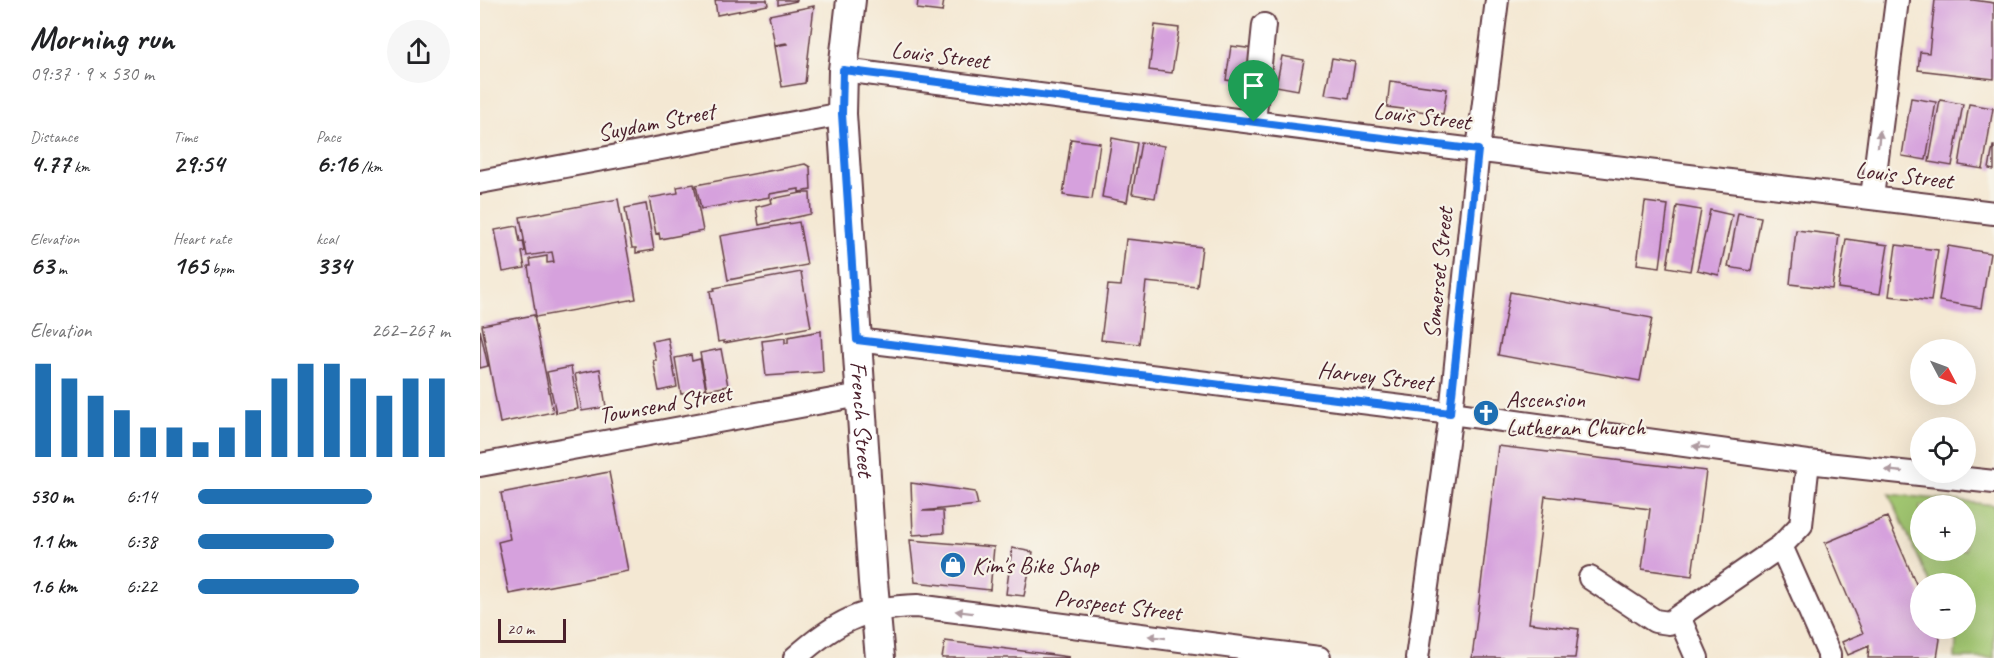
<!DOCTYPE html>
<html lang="en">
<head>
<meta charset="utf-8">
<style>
  body { margin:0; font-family:Caveat,sans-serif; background:#f6f6f6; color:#202124; height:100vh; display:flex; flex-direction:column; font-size:22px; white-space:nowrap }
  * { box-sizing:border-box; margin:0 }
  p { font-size:20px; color:#757577 }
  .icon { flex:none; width:33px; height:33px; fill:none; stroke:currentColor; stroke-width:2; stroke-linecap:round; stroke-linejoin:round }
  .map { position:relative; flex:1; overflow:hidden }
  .drawer { display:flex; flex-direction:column; background:#fff; width:480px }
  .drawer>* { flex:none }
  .needle { width:39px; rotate:131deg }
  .tools { position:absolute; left:1430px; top:339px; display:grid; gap:12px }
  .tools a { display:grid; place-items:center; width:66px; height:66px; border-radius:50%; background:#fff; box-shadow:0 6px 24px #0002; font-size:30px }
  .scale { position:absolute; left:18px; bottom:15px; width:68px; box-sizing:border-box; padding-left:6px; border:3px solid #4a1f2b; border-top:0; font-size:16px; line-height:21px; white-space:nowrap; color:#4a1f2b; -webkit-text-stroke:4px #f7f3e8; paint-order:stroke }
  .pin { position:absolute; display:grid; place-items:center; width:51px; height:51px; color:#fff; margin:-62px -26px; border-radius:50% 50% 50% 0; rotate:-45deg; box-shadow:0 0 6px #0007 }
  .pin .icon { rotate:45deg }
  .round { display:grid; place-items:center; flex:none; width:63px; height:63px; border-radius:32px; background:#f6f6f6 }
  .headline { display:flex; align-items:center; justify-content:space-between; height:102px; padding:0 30px }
  h1 { font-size:33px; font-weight:700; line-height:45px }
  .stats { display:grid; grid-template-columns:repeat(3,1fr); gap:9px; height:102px; padding:6px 30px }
  .stats div { display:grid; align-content:center }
  .stats b { font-size:26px; font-weight:700 }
  .stats small { font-size:16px; font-weight:400 }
  .stats p { font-size:16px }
  .chart { height:168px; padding:12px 30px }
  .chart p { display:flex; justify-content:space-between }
  .chart svg { width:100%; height:108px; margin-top:6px; stroke:#1f6fb2; stroke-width:6 }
  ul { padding:0 30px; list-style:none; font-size:20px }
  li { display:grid; grid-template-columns:96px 72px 1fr; align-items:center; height:45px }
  li i { height:15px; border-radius:8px; background:#1f6fb2 }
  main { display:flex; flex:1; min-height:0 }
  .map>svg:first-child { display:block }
  .green { fill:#a0c56f; stroke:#75724d; stroke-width:1.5; fill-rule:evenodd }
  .building { fill:#d6a1dd }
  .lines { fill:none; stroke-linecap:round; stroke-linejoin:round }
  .minor-casing { stroke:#643d44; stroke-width:26 }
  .major-casing { stroke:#643d44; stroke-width:32 }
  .minor { stroke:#fff; stroke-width:22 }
  .major { stroke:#fff; stroke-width:28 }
  .oneway { fill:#ae9aa0 }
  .route-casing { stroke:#fff; stroke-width:12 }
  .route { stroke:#1a73e8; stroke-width:8 }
  .labels { text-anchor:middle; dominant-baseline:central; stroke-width:4.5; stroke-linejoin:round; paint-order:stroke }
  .street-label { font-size:24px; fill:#4a1f2b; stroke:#f7f3e8 }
  .poi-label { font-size:24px; fill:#4a1f2b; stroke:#f7f3e8; text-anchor:start }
</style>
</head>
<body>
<main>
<section class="drawer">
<div class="headline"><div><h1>Morning run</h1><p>09:37 · 9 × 530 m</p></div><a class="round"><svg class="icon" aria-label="share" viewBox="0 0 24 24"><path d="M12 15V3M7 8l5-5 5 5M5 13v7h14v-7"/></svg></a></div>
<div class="stats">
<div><p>Distance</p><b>4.77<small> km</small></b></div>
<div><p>Time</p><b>29:54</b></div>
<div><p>Pace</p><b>6:16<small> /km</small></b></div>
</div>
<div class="stats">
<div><p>Elevation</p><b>63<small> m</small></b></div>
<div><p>Heart rate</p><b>165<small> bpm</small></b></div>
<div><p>kcal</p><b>334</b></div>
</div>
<div class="chart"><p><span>Elevation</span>262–267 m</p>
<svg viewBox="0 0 160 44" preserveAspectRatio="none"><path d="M5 44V6M15 44V12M25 44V19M35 44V25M45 44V32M55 44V32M65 44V38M75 44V32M85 44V25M95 44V12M105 44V6M115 44V6M125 44V12M135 44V19M145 44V12M155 44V12"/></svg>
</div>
<ul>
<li><b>530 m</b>6:14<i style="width:69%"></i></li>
<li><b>1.1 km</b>6:38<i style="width:54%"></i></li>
<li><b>1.6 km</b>6:22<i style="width:64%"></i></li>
</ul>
</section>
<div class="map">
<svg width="1514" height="658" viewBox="0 0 1514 658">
  <rect width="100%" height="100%" fill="#f7f3e8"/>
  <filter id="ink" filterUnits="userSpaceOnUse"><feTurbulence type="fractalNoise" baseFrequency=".0167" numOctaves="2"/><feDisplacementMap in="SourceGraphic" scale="12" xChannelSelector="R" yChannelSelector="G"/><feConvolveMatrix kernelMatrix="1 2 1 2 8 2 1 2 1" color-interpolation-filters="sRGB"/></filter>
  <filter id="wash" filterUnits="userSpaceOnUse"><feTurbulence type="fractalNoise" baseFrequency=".008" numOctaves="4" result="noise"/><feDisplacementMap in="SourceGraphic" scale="24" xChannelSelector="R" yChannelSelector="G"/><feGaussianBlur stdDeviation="1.35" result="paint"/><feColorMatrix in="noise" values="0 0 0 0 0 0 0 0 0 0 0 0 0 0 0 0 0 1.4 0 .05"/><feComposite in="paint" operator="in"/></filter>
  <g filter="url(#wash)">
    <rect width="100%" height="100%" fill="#f4e8d3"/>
    <!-- green -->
    <path class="green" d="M 1409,494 L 1514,505 L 1514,658 L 1475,658 L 1476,642 L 1470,629 L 1485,628 L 1485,584 L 1450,583 ZM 1440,506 L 1485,506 L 1485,550 L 1440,550 Z"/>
    <g id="blocks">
      <!-- building -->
      <path class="building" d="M 235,0 L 287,0 L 288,5 L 237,15 Z
        M 298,0 L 317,0 L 317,1 L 298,5 Z
        M 438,0 L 464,0 L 462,12 L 437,9 Z
        M 1455,0 L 1493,0 L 1514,3 L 1514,79 L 1438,70 L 1440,52 L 1449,53 Z
        M 334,6 L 325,83 L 302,87 L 295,46 L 307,44 L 306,43 L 295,45 L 289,15 Z
        M 675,25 L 699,28 L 692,73 L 669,70 Z
        M 751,46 L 774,49 L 769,83 L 746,80 Z
        M 802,56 L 824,60 L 818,90 L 796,86 Z
        M 852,58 L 875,62 L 869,98 L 845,94 Z
        M 910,81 L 967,89 L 963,114 L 907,107 Z
        M 1431,98 L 1456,102 L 1446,160 L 1422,156 Z
        M 1460,100 L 1483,104 L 1472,166 L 1449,162 Z
        M 1489,104 L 1513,108 L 1503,169 L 1479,165 Z
        M 632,138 L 657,143 L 647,202 L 622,197 Z
        M 591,139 L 620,143 L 612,199 L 583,195 Z
        M 661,142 L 684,146 L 675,198 L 652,194 Z
        M 1513,146 L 1514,146 L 1514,170 L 1509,169 Z
        M 325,164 L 330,167 L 331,190 L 319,192 L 319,189 L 290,194 L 290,197 L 221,209 L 216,185 Z
        M 214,184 L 223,231 L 180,239 L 179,233 L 176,234 L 169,198 L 198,193 L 197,187 Z
        M 321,193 L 330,193 L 331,214 L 279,225 L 276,207 L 292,203 L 291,199 Z
        M 138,199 L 156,299 L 56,317 L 48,266 L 51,266 L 50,259 L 67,256 L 67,263 L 74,262 L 72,252 L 47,256 L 40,217 Z
        M 1165,202 L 1188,205 L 1180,267 L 1157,264 Z
        M 166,204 L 174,250 L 156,253 L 156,248 L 152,248 L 145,208 Z
        M 1197,206 L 1221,210 L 1210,271 L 1187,267 Z
        M 1230,210 L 1252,215 L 1239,275 L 1217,270 Z
        M 1258,213 L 1281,217 L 1271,271 L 1248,267 Z
        M 319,222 L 327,265 L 248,280 L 240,236 Z
        M 37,226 L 40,242 L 43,241 L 45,251 L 42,252 L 45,268 L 23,272 L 15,230 Z
        M 1316,230 L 1359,235 L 1352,289 L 1310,284 Z
        M 646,239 L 722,247 L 717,287 L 666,282 L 659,344 L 621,340 L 628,285 L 641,286 Z
        M 1366,239 L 1408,245 L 1400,294 L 1358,288 Z
        M 1416,245 L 1458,250 L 1451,301 L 1409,296 Z
        M 1468,246 L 1510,253 L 1501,308 L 1459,301 Z
        M 321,272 L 331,327 L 244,343 L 244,341 L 238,342 L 230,291 L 235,290 L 234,288 Z
        M 1030,292 L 1172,318 L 1160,381 L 1018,355 Z
        M 54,315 L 73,412 L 20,423 L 2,325 Z
        M 0,330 L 8,366 L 0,368 Z
        M 341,331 L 343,372 L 286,376 L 282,341 L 305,338 L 305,343 L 308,343 L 308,337 Z
        M 188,338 L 197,387 L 179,391 L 173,360 L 176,360 L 172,341 Z
        M 241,349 L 248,386 L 227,390 L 220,353 Z
        M 211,355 L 212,361 L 220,359 L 226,389 L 201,394 L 195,358 Z
        M 91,367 L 98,409 L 76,413 L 67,372 Z
        M 120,369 L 126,407 L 102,411 L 95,374 Z
        M 1018,446 L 1226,471 L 1212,576 L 1162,569 L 1170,509 L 1065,496 L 1049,623 L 1099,629 L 1095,658 L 992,658 Z
        M 129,472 L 148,571 L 29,594 L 18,542 L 30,539 L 21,493 Z
        M 431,483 L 495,492 L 498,505 L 442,511 L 463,511 L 464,533 L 433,535 Z
        M 1407,517 L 1440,593 L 1440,628 L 1455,628 L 1460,639 L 1457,658 L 1388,658 L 1389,646 L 1368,655 L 1362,642 L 1383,633 L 1345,543 Z
        M 430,540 L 514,547 L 510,590 L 435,582 Z
        M 532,548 L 553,552 L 544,596 L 526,594 Z
        M 465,641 L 589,657 L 589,658 L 462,658 Z"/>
    </g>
  </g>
  <g filter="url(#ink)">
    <use href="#blocks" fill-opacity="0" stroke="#643d44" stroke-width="1.5"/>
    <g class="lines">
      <!-- minor casing -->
      <g class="minor-casing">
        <path id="minor" d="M 363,70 L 970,147 L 1514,213
          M 774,122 L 784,25
          M 0,182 L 362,114
          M 1392,197 L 1417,0
          M 377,340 L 971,413 L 1328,462 L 1514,482
          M 0,465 L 380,395
          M 1301,546 L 1349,654 L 1349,658
          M 1110,578 L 1175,621 L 1189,623 L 1301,546 L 1321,525 L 1328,462
          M 1199,617 L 1217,658
          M 315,658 C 354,623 383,607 437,606 L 839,658
          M 937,658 L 971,413 L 998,150 L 1017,0"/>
      </g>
      <!-- major casing -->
      <g class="major-casing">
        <g id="major">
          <path id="s1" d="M 371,0 L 363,70 L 362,114 L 393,582 L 400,658"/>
        </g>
      </g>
      <!-- minor -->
      <use href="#minor" class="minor"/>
      <!-- major -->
      <use href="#major" class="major"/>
    </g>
    <!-- one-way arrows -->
    <defs><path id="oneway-solid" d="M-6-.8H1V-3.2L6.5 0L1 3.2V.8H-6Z" transform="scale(1.5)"/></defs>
    <g class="oneway">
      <use href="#oneway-solid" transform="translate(1399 139) rotate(-83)"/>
      <use href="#oneway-solid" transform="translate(1221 447) rotate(-172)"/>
      <use href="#oneway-solid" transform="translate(1414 471) rotate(-174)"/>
      <use href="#oneway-solid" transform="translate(484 612) rotate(-173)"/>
      <use href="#oneway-solid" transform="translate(677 637) rotate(-173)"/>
    </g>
  </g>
  <g class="lines" filter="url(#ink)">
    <!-- route casing -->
    <g class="route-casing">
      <path id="route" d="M 363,70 L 998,150 L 970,413 L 377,340 L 362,114 Z"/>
    </g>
    <!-- route -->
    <use href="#route" class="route"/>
  </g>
  <!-- icons -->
  <defs>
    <g id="church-disc" transform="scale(1.35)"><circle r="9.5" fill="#1f6fb2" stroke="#f7f3e8"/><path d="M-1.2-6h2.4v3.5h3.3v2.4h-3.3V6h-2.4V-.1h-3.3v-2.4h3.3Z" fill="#fff"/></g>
    <g id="shop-disc" transform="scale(1.35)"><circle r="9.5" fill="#1f6fb2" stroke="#f7f3e8"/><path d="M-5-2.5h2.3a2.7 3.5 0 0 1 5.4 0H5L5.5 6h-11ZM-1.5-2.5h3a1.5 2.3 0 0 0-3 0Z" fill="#fff"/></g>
  </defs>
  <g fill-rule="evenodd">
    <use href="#church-disc" x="1006" y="413"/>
    <use href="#shop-disc" x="473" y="565"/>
  </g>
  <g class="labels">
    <!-- street labels -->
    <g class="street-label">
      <text transform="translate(460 55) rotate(7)">Louis Street</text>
      <text transform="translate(942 116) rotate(7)">Louis Street</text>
      <text transform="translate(176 122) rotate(-11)">Suydam Street</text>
      <text transform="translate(1424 175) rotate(7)">Louis Street</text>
      <text transform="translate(958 273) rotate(-84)">Somerset Street</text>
      <text transform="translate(895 376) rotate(7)">Harvey Street</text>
      <text transform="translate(185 404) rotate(-10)">Townsend Street</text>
      <text stroke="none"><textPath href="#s1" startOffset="420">French Street</textPath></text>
      <text transform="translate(638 605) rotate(7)">Prospect Street</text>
    </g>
    <!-- poi labels -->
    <g class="poi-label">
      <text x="1026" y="399">Ascension<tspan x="1026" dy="28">Lutheran Church</tspan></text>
      <text x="492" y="565">Kim's Bike Shop</text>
    </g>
  </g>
</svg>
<div class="tools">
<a><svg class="needle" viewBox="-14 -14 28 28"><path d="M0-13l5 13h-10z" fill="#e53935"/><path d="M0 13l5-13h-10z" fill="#757577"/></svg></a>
<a><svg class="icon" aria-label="locate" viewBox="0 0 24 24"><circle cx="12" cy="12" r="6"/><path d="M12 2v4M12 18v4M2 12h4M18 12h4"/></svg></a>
<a>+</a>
<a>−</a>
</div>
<div class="scale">20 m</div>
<div class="pin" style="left:774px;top:122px;background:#1e9e55"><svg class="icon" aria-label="arrive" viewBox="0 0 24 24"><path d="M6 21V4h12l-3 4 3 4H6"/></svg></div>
</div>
</main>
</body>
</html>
